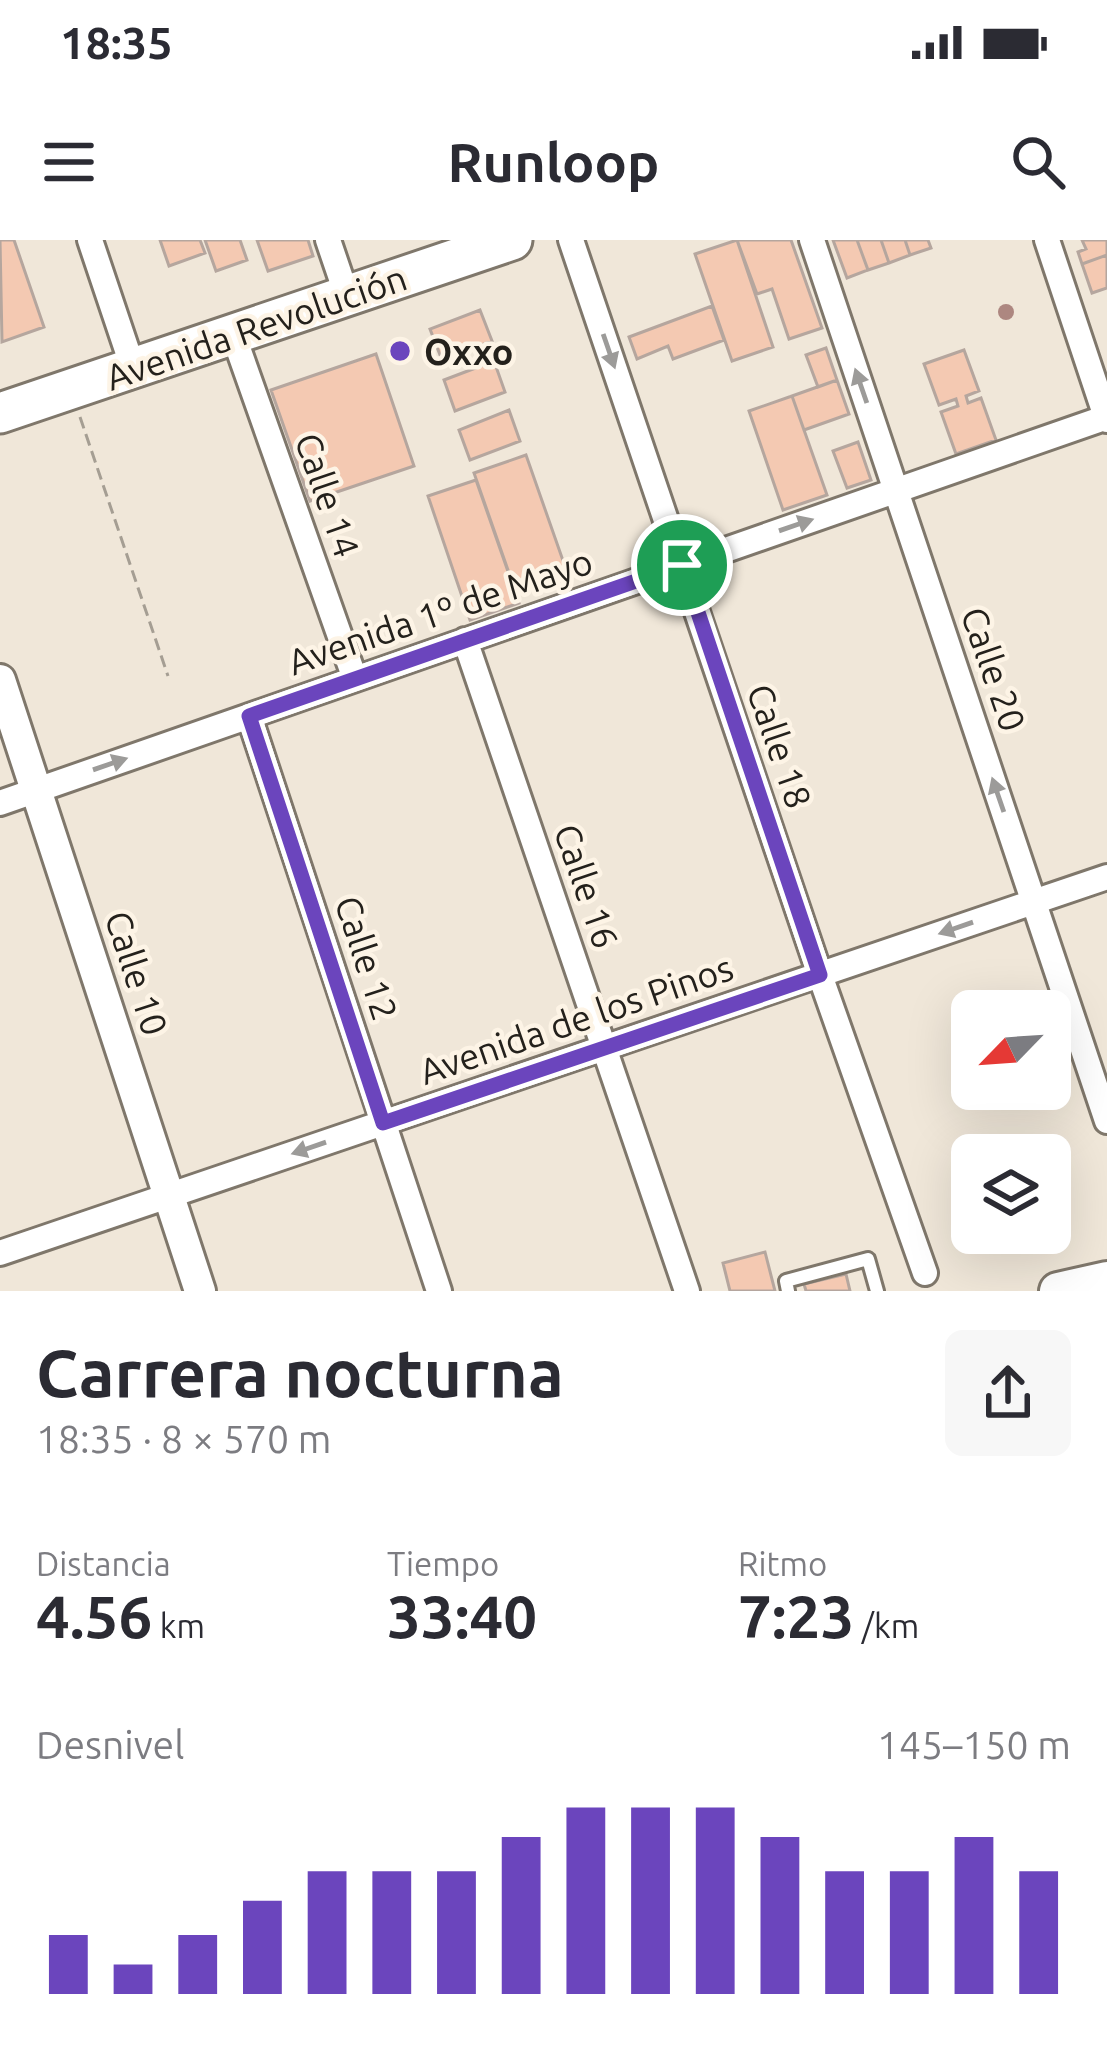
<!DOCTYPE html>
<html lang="es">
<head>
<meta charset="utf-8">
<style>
  body { margin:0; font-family:Ubuntu,sans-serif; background:#f7f7f7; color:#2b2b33; height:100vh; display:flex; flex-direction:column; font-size:45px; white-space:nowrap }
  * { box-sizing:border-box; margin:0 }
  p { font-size:39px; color:#7c7c81 }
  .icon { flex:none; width:66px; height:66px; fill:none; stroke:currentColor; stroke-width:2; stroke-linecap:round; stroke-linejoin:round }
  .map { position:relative; height:1051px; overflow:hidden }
  .sheet { display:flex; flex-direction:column; background:#fff; flex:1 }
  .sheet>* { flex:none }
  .needle { width:78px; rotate:245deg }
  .controls { position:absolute; left:951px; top:750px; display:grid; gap:24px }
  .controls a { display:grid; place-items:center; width:120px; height:120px; border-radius:18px; background:#fff; box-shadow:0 12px 48px #0002; font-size:60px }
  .pin { position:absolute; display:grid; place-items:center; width:102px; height:102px; color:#fff; margin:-51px; border:6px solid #fff; border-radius:50%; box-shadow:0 3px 12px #0007 }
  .round { display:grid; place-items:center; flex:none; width:126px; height:126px; border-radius:18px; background:#f7f7f7 }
  .headline { display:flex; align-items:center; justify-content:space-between; height:204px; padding:0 36px }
  h1 { font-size:66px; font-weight:700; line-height:90px }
  .figures { display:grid; grid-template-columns:repeat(3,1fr); gap:18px; height:204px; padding:12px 36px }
  .figures div { display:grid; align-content:center }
  .figures b { font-size:60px; font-weight:700 }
  .figures small { font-size:33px; font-weight:400 }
  .figures p { font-size:33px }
  .chart { height:336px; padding:24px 36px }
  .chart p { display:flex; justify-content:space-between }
  .chart svg { width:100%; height:216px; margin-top:12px; stroke:#6b45bd; stroke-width:6 }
  .status { display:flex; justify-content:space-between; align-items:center; height:84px; padding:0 60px; background:#fff; direction:ltr }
  .status svg { height:33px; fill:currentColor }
  header { display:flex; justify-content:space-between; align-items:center; height:156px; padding:0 36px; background:#fff; font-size:54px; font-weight:700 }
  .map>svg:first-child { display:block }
  .building { fill:#f4c9b2; stroke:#b5a69e; stroke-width:3 }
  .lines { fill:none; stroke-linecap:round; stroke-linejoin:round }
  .service-casing { stroke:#7f776b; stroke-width:18 }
  .minor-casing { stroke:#7f776b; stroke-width:30 }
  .tertiary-casing { stroke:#7f776b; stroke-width:36 }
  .secondary-casing { stroke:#7f776b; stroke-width:42 }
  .primary-casing { stroke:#7f776b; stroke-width:45 }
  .path { stroke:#a59e93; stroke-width:3; stroke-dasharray:12 6; stroke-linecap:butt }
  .service { stroke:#fff; stroke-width:12 }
  .minor { stroke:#fff; stroke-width:24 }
  .tertiary { stroke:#fff; stroke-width:30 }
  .secondary { stroke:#fff; stroke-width:36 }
  .primary { stroke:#fff; stroke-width:39 }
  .tree { fill:#ad8780 }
  .oneway { fill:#9c9b99 }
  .route-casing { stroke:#fff; stroke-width:24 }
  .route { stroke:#6b45bd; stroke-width:15 }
  .poi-dot { fill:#6b45bd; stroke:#fdf4e6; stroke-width:4.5 }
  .labels { text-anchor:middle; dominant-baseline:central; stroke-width:9; stroke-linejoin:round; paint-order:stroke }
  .street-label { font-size:36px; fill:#24211c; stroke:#fdf4e6 }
  .poi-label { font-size:36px; font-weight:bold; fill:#24211c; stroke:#fdf4e6; text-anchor:start }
</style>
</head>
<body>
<div class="status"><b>18:35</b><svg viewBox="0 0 49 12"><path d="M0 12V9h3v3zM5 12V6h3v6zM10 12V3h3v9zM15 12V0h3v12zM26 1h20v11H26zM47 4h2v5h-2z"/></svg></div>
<header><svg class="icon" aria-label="menu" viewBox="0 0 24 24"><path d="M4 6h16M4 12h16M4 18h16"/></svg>Runloop<svg class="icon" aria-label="search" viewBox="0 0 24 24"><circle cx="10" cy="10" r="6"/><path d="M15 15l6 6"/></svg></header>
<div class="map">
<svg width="1107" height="1051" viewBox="0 0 1107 1051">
  <rect width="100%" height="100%" fill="#f0e7d9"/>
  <!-- building -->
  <path class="building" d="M 0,0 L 14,0 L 44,87 L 2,102 Z
    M 160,0 L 200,0 L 205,13 L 169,26 Z
    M 205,0 L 240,0 L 247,20 L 216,31 Z
    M 257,0 L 308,0 L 313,16 L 268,31 Z
    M 737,0 L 791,0 L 822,88 L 789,99 L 772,49 L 757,54 Z
    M 737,0 L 773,107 L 732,121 L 695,14 Z
    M 833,0 L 857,0 L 868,30 L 847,38 Z
    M 857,0 L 881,0 L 889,23 L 868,30 Z
    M 881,0 L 905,0 L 910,15 L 889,23 Z
    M 905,0 L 928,0 L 931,8 L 910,15 Z
    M 1082,0 L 1107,0 L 1107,15 L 1082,24 L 1078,12 L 1086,9 Z
    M 1107,15 L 1107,48 L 1092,53 L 1082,24 Z
    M 712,66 L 724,100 L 673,119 L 668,106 L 637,119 L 629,97 Z
    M 480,70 L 492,101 L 442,120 L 430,89 Z
    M 826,108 L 837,140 L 818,147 L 806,115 Z
    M 964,110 L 979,151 L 966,156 L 968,163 L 981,158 L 996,200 L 956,214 L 941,172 L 958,166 L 956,159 L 939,165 L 924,124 Z
    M 376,114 L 414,226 L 310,261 L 271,150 Z
    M 494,121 L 505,152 L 455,171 L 444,140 Z
    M 837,140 L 849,174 L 804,190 L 792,156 Z
    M 792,156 L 827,255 L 783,270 L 749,171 Z
    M 509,170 L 520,201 L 470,220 L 459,190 Z
    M 858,202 L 871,240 L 847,248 L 833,211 Z
    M 526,215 L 567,332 L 515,350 L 474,233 Z
    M 476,240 L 519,363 L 470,380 L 428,256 Z
    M 765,1012 L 775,1051 L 730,1051 L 723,1023 Z
    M 846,1034 L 850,1051 L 806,1051 L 804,1044 Z"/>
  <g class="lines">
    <!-- service casing -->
    <g class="service-casing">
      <path id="service" d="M 788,1051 L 786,1041 L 868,1019 L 877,1051"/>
    </g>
    <!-- minor casing -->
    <g class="minor-casing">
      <path id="minor" d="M 90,0 L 133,128
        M 328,0 L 347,56
        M 571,0 L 820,735 L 925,1033
        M 812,0 L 1107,881
        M 1047,0 L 1107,180
        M 233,94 L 355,439
        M 465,400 L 687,1051
        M 249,476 L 439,1051
        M 0,563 L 1107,177
        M 0,1013 L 1107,637"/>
    </g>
    <!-- tertiary casing -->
    <g class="tertiary-casing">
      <path id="tertiary" d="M 0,440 L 200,1051"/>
    </g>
    <!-- secondary casing -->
    <g class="secondary-casing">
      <path id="secondary" d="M 1058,1051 L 1107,1040"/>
    </g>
    <!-- primary casing -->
    <g class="primary-casing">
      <path id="primary" d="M 0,173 L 512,0"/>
    </g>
    <!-- path -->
    <path class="path" d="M 80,177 L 168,436"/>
    <!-- service -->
    <use href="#service" class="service"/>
    <!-- minor -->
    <use href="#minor" class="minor"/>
    <!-- tertiary -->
    <use href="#tertiary" class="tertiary"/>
    <!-- secondary -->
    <use href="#secondary" class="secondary"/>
    <!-- primary -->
    <use href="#primary" class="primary"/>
  </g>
  <!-- trees -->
  <circle class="tree" cx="1006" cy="72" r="8"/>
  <!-- one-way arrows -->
  <defs><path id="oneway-solid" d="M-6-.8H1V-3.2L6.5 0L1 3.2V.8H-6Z" transform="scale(3)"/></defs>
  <g class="oneway">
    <use href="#oneway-solid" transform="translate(609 111) rotate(71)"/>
    <use href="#oneway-solid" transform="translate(861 146) rotate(-109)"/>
    <use href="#oneway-solid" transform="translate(796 285) rotate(-19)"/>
    <use href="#oneway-solid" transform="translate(110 524) rotate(-19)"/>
    <use href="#oneway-solid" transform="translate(998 555) rotate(-109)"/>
    <use href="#oneway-solid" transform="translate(956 688) rotate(161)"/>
    <use href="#oneway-solid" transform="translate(309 908) rotate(161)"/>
  </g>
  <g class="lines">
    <!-- route casing -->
    <g class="route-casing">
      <path id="route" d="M 682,325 L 820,735 L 383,883 L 249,476 Z"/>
    </g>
    <!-- route -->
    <use href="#route" class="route"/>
  </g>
  <!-- markers -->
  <circle class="poi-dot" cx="400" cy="111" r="12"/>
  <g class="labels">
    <!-- street labels -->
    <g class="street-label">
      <text transform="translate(256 87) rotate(-19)">Avenida Revolución</text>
      <text transform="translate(328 255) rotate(71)">Calle 14</text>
      <text transform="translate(440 371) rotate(-19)">Avenida 1º de Mayo</text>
      <text transform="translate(994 429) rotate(71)">Calle 20</text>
      <text transform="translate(780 506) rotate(71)">Calle 18</text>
      <text transform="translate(587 646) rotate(71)">Calle 16</text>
      <text transform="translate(367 718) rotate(72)">Calle 12</text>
      <text transform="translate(137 733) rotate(72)">Calle 10</text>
      <text transform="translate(576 779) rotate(-19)">Avenida de los Pinos</text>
    </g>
    <!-- poi labels -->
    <g class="poi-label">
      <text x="424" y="111">Oxxo</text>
    </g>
  </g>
</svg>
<div class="controls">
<a><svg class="needle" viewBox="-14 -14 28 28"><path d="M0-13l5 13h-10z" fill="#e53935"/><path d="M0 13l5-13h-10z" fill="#7c7c81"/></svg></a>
<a><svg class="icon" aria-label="layers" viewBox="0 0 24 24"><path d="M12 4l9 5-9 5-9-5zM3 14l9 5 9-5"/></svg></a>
</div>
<div class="pin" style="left:682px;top:325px;background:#1e9e55"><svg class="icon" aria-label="arrive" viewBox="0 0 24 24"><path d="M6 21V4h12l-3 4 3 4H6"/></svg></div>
</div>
<section class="sheet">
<div class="headline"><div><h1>Carrera nocturna</h1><p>18:35 · 8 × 570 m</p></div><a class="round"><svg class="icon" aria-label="share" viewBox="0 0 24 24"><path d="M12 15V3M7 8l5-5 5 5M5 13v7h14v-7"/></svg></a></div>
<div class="figures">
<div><p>Distancia</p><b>4.56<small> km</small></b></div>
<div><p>Tiempo</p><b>33:40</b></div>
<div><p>Ritmo</p><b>7:23<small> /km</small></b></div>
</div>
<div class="chart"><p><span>Desnivel</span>145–150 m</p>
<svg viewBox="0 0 160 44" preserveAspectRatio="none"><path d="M5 44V32M15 44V38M25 44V32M35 44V25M45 44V19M55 44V19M65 44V19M75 44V12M85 44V6M95 44V6M105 44V6M115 44V12M125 44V19M135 44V19M145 44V12M155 44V19"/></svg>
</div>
</section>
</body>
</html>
